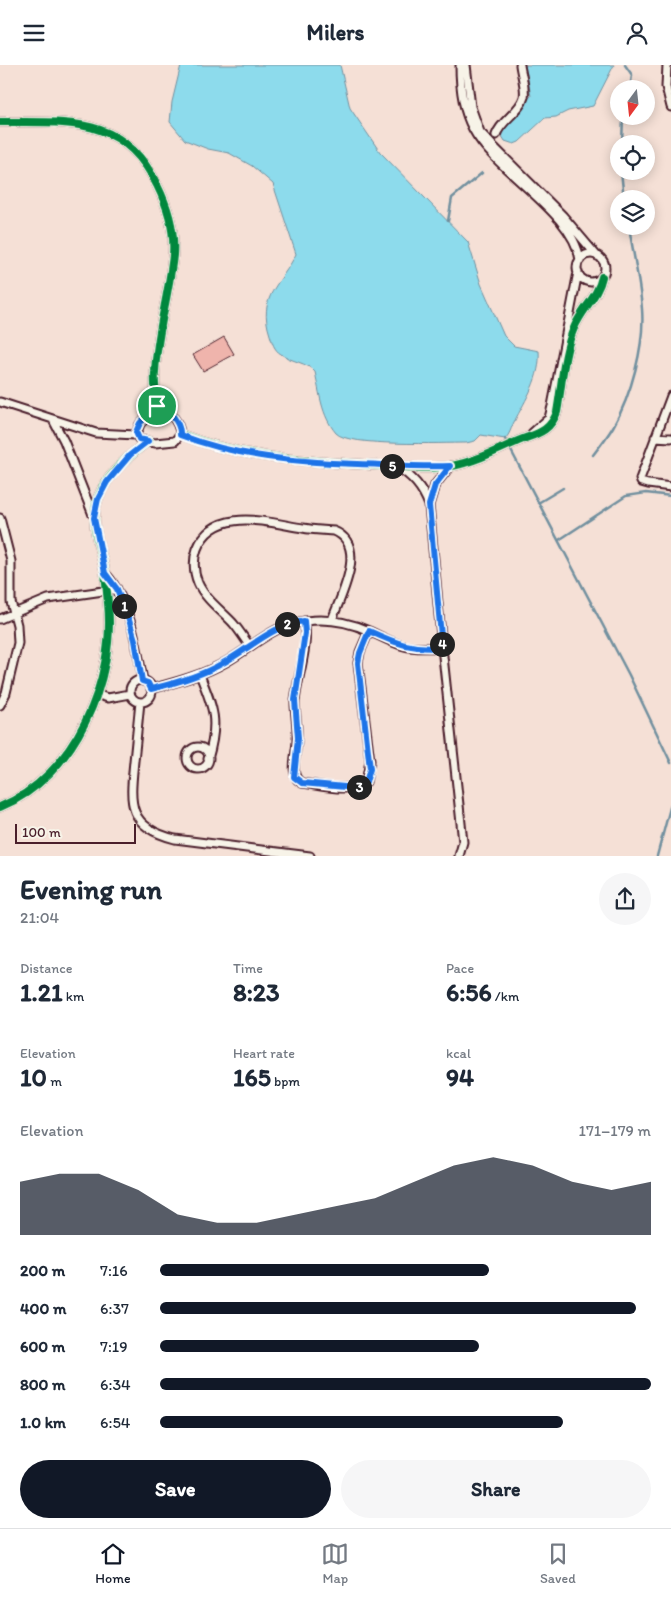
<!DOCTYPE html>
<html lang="en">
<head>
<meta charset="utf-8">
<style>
  body { margin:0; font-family:Itim,sans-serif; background:#f6f6f7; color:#1f2937; height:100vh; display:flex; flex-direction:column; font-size:19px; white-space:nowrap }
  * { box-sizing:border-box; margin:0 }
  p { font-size:16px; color:#747a83 }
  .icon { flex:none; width:28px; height:28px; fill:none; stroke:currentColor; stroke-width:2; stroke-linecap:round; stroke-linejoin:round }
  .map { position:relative; height:791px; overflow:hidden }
  .side { display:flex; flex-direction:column; background:#fff; flex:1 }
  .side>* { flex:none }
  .needle { width:32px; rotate:195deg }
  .buttons { position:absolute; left:610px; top:15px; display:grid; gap:10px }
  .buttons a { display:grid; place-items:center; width:45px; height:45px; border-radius:50%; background:#fff; box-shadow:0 2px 12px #0003; font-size:25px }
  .scale { position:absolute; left:15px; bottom:12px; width:121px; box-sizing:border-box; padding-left:5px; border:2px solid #4a1f2b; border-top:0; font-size:14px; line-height:18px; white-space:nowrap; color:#4a1f2b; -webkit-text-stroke:4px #f7f3e8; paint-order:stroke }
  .pin { position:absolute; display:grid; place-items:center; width:42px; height:42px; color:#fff; margin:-21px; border:2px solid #fff; border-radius:50%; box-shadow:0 1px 5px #0007 }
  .km { position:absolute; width:25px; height:25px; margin:-12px; border-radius:50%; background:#222; color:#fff; font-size:14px; line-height:25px; text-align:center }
  .round { display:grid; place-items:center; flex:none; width:52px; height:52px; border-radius:26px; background:#f6f6f7 }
  .headline { display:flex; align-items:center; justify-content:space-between; height:85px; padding:0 20px }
  h1 { font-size:28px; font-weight:700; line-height:38px }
  .metrics { display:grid; grid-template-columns:repeat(3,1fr); gap:8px; height:85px; padding:5px 20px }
  .metrics div { display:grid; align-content:center }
  .metrics b { font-size:25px; font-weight:700 }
  .metrics small { font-size:14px; font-weight:400 }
  .metrics p { font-size:14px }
  .chart { height:140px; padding:10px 20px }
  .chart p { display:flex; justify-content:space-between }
  .chart svg { width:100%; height:90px; margin-top:5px; fill:#111827; opacity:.7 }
  .action { display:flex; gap:10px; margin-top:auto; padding:10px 20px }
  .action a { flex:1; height:58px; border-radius:30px; background:#111827; color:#fff; font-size:20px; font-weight:700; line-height:58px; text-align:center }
  .action a+a { background:#f6f6f7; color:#1f2937 }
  ul { padding:0 20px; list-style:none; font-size:16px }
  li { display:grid; grid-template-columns:80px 60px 1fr; align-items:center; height:38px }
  li i { height:12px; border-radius:6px; background:#111827 }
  header { display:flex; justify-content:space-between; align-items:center; height:65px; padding:0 20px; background:#fff; font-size:22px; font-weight:700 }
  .dock { display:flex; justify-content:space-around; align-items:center; height:70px; border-top:1px solid #e0e1e3; background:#fff; font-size:14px; color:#747a83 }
  .dock a { display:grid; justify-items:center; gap:2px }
  .dock .on { color:#111827 }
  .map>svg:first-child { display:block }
  .water { fill:#8ddbec; stroke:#72909f }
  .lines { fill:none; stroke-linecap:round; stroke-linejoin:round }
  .stream { stroke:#72909f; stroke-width:2.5 }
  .building { fill:#efb4ac; stroke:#4a1f2b }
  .minor-casing { stroke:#4a1f2b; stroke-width:11 }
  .minor { stroke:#f7f3e8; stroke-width:7 }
  .cycleway-casing { stroke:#f7f3e8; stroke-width:11 }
  .cycleway { stroke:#00873e; stroke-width:8 }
  .route-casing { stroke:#fff; stroke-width:10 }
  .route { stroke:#1a73e8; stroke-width:6 }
</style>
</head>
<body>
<header><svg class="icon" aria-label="menu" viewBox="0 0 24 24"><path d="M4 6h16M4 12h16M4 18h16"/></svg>Milers<svg class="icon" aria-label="person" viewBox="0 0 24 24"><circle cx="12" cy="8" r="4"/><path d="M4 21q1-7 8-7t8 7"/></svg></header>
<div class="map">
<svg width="671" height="791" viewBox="0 0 671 791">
  <rect width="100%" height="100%" fill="#f5e0d6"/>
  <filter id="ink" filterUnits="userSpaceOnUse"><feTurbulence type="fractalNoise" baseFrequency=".02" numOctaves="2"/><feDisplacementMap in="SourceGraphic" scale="10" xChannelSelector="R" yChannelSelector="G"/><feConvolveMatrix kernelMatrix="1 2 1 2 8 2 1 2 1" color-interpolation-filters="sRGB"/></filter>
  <g filter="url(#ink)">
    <!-- water -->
    <path class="water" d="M 181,0 L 340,0 L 350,43 L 380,87 L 468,177 L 481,219 L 504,271 L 514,281 L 539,286 C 541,312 526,334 514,357 C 511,363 510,369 505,374 L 481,370 L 475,376 L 466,378 C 444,378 348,382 336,368 C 321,350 320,329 315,307 C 307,297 291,297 281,289 C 274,285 272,277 270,270 C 257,231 281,220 296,189 L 273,119 L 252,101 L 229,88 L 208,84 L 185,75 L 170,57 L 172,37 Z
      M 525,0 L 614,0 L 593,41 L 568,46 L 556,52 L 545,53 L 519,77 L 514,79 L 505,76 L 500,68 L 505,58 L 531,31 Z"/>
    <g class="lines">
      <!-- stream -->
      <path class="stream" d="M 625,0 L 632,10 L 630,24
        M 622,79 L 623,51
        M 621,106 L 624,134
        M 448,156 L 452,133 L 482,108
        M 505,374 L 629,610 L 671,698
        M 593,390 C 600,381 607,372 613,362 C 631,331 645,280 642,244 C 640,217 633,189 629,161
        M 538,438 L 563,423
        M 559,475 L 626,431 L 646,428 L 671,431
        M 657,791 L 671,739"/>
    </g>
    <!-- building -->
    <path class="building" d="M 224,272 L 234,289 L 203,306 L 193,290 Z"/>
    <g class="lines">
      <!-- minor casing -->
      <g class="minor-casing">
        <path id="minor" d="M 460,0 C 460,20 463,46 473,64 C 497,109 573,146 580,195
          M 466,0 L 471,42 L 480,67 L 495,83 L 563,151 L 597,191
          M 667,0 L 666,22 L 671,42
          M 0,57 C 66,58 124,49 157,120 C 168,142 175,165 173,190 C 169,229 157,267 155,307 C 154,318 156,330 157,341
          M 496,70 C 501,55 520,47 524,32 C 526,23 521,9 520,0
          M577 203a14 14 0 1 1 28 0a14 14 0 1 1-28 0Z
          M 671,331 L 640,414 L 641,417 L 648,419 L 671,422
          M 0,337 L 96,368 L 136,370
          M 157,341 C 168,341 180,359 180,369 L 175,376 L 155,378 L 139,374 L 136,370 L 140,359 Z
          M 53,355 L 64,376 L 93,450
          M 532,368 L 549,353 L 552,341 L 578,207
          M 180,369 C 242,394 307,396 372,400 C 397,401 426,405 452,401 C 474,397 496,386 516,377 C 534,369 550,368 557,347 C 562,320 563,289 574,263 C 582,244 598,231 602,212
          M 655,372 L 671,373
          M 396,401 C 413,412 422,422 429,440 L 442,582 L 463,777 L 459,791
          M 429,440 L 435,420 L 450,401
          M 0,453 L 11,496 L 11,537 L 17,560 L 18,578 L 6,628 L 0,640
          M 106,509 C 130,537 137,580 143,616
          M 0,554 L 48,534 L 117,524
          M 304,556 C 310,579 297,612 295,637 C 295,650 298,662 297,675 C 297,688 288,712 302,718 C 319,720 353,729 366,717 L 370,696 L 358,598 L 360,587 L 369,566
          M 249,580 C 244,573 239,565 233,558 C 222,546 205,534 198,518 C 194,508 193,495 197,484 C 214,440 269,458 303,463 C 313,465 324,465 334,466 C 369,480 340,532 332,555
          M 200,610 C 214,644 219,657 208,694
          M130 626a11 11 0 1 1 22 0a11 11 0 1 1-22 0Z
          M 151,624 C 177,617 203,610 226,597 C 253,582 274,559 306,556 C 328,553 349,557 369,566 C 380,571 392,578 404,581 C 416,584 430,583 442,582
          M 98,630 L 108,633 L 130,629
          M 140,637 C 138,657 136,676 134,696 C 130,737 126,762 175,774 L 310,791
          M187 693a11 11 0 1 1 22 0a11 11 0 1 1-22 0Z
          M 0,742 C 75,712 116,614 108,538 C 107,528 106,517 105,507 C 101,485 91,463 96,440 C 102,414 127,392 148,376"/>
      </g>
      <!-- minor -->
      <use href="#minor" class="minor"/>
      <!-- cycleway casing -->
      <g class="cycleway-casing">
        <path id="cycleway" d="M 0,57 C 66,58 124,49 157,120 C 168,142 175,165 173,190 C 169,229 157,267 155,307 C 154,318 156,330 157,341
          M 180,369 C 242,394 307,396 372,400 C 397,401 426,405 452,401 C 474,397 496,386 516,377 C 534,369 550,368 557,347 C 562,320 563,289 574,263 C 582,244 598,231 602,212
          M 0,742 C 75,712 116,614 108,538 C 107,528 106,517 105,507 C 101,485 91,463 96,440 C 102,414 127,392 148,376"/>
      </g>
      <!-- cycleway -->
      <use href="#cycleway" class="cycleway"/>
    </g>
  </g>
  <g class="lines" filter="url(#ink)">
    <!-- route casing -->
    <g class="route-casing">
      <path id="route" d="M 157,341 C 168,341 181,359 180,370 C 237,392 297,397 358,399 C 389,400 419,402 450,401 L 435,420 L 429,440 L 442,582 C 412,585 395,578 369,566 L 360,588 L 358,598 L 370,704 L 366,717 L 356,723 L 302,718 L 294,712 L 298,673 L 295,635 L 305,568 L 304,556 C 272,560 251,583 223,598 C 201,611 176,618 151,624 L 148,618 L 142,616 L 135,575 L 129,555 L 117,524 L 105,508 L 94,453 L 98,434 L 107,417 L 130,390 L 148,376 L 139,374 L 136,367 L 140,358 Z"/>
    </g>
    <!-- route -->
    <use href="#route" class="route"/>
  </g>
</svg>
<div class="buttons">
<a><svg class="needle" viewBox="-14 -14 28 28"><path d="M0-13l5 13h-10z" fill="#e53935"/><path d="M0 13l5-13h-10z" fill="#747a83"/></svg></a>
<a><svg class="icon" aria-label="locate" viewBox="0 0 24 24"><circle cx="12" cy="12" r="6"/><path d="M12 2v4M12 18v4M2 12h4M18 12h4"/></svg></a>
<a><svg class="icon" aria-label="layers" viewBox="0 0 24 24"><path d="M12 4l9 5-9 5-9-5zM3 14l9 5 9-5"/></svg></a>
</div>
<div class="scale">100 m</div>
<div class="pin" style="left:157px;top:341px;background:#1e9e55"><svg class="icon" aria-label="arrive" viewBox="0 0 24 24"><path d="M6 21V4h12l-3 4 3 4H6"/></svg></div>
<b class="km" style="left:124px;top:541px">1</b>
<b class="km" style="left:287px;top:559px">2</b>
<b class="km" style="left:359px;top:722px">3</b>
<b class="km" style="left:442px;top:579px">4</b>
<b class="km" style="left:392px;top:401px">5</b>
</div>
<section class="side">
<div class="headline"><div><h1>Evening run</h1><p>21:04</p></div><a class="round"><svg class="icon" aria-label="share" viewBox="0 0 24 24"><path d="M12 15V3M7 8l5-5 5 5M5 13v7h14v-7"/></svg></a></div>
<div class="metrics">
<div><p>Distance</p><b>1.21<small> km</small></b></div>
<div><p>Time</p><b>8:23</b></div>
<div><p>Pace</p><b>6:56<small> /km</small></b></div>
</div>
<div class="metrics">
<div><p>Elevation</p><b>10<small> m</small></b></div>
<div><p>Heart rate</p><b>165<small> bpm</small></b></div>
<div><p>kcal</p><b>94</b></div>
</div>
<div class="chart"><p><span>Elevation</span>171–179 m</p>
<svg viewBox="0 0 160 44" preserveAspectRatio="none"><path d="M0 44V18L10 14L20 14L30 22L40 34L50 38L60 38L70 34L80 30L90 26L100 18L110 10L120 6L130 10L140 18L150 22L160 18V44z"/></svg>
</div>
<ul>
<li><b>200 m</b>7:16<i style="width:67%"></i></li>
<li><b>400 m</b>6:37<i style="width:97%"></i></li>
<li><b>600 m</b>7:19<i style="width:65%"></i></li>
<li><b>800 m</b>6:34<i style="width:100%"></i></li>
<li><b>1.0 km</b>6:54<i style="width:82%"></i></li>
</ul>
<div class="action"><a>Save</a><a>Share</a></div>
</section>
<nav class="dock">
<a class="on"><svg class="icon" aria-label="home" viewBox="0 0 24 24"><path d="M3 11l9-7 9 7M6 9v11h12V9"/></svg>Home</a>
<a><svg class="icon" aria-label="map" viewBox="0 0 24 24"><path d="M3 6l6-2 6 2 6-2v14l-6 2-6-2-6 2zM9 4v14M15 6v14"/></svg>Map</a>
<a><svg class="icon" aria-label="saved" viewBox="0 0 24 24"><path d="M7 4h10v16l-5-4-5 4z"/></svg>Saved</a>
</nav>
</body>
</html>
